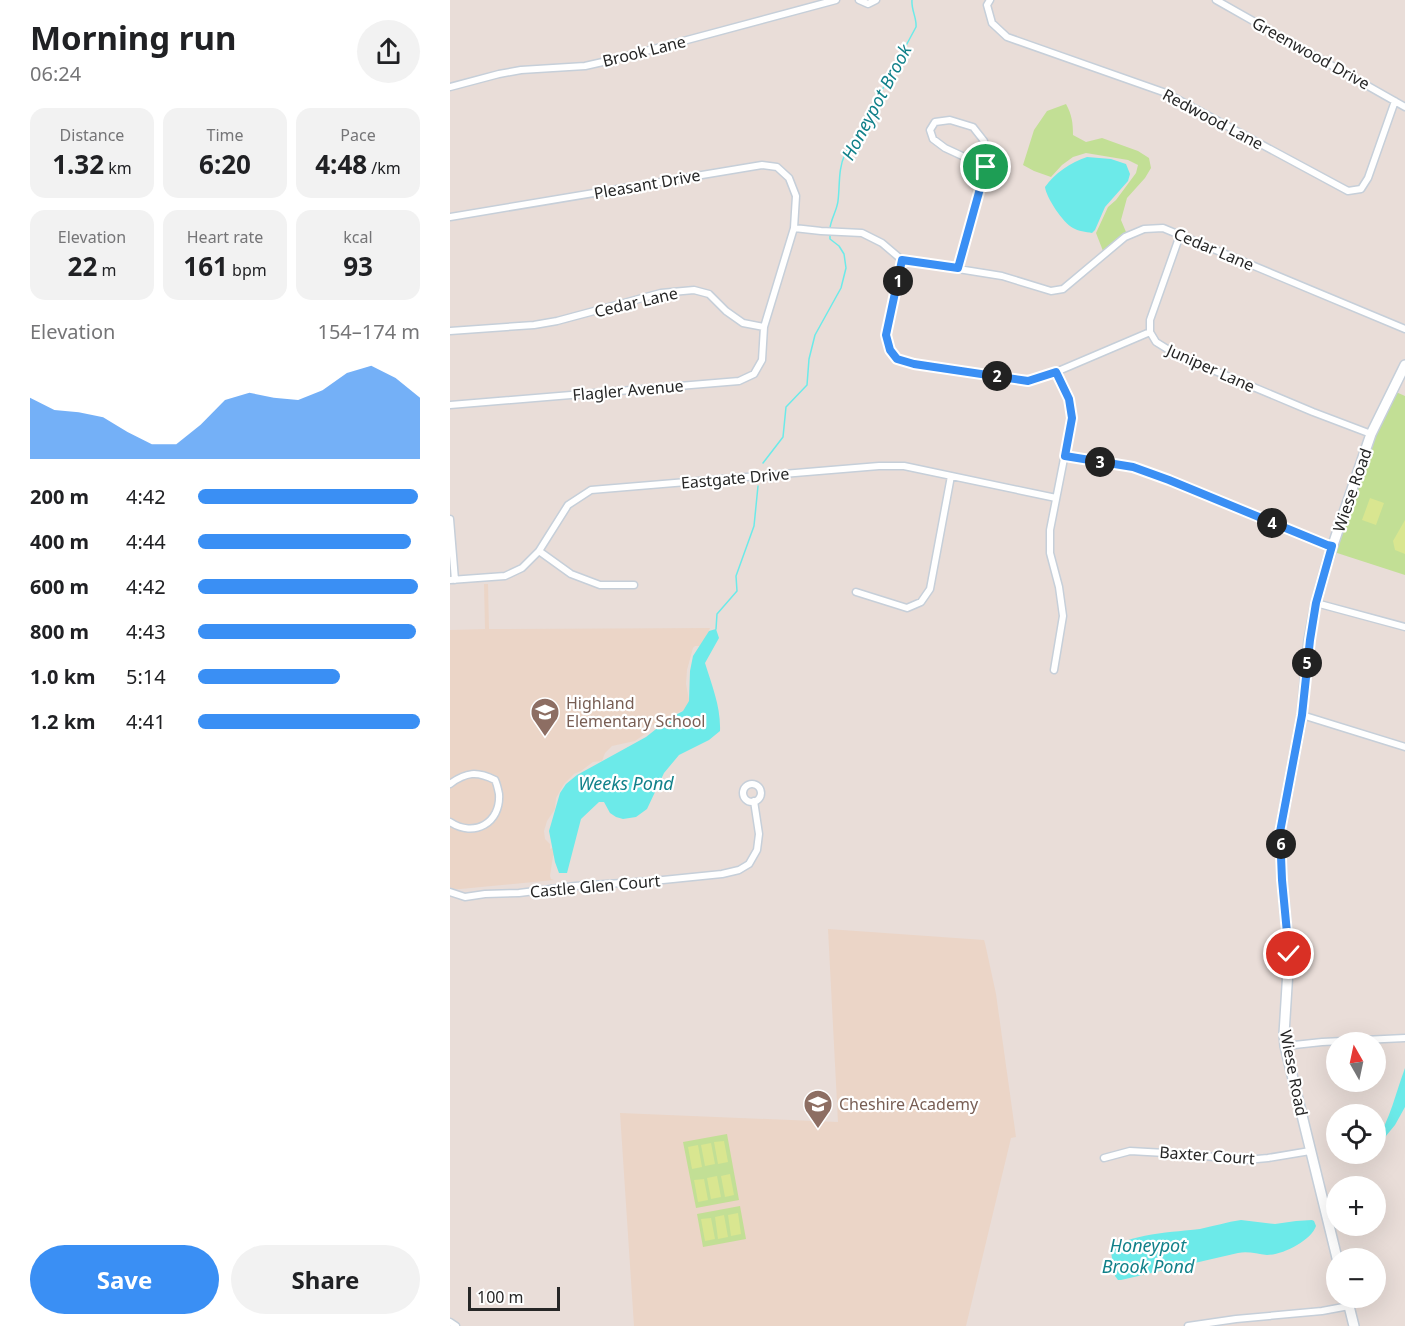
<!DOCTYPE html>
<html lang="en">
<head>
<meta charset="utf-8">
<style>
  body { margin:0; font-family:"Noto Sans",sans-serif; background:#f2f2f2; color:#202124; height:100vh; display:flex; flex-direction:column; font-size:22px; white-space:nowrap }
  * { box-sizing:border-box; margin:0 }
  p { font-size:20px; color:#757577 }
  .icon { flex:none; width:33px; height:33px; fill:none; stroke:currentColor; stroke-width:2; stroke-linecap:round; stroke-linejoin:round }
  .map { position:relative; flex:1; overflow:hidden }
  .sheet { display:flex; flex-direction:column; background:#fff; width:450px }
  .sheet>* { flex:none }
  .needle { width:39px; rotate:351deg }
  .buttons { position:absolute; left:876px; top:1032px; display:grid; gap:12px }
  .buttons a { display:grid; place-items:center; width:60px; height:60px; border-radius:50%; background:#fff; box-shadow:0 6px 24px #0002; font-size:30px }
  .scale { position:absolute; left:18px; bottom:15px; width:92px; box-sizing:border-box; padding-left:6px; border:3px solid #262626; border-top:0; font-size:16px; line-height:21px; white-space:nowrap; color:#262626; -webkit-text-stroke:4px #fff; paint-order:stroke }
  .pin { position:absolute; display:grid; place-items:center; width:51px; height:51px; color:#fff; margin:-26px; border:3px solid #fff; border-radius:50%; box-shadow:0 2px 6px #0007 }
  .km { position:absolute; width:30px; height:30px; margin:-15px; border-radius:50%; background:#222; color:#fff; font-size:16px; line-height:30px; text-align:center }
  .round { display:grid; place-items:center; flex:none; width:63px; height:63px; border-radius:32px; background:#f2f2f2 }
  .summary { display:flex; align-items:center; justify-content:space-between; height:102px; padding:0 30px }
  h1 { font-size:33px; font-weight:700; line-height:45px }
  .stats { display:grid; grid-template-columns:repeat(3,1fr); gap:9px; height:102px; padding:6px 30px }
  .stats div { display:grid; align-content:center; border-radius:15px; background:#f2f2f2; text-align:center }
  .stats b { font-size:26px; font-weight:700 }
  .stats small { font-size:16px; font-weight:400 }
  .stats p { font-size:16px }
  .chart { height:168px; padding:12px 30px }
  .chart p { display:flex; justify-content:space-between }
  .chart svg { width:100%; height:108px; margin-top:6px; fill:#3a8ff4; opacity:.7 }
  .primary-button { display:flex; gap:12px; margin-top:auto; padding:12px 30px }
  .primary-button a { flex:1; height:69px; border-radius:36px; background:#3a8ff4; color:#fff; font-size:24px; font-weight:700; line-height:69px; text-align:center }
  .primary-button a+a { background:#f2f2f2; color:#202124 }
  ul { padding:0 30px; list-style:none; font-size:20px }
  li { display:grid; grid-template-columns:96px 72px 1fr; align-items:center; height:45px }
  li i { height:15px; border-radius:8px; background:#3a8ff4 }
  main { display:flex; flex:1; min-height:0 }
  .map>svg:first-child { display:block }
  .education { fill:#ebd5c7 }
  .green { fill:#c2df95 }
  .pitch { fill:#d9e690 }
  .water { fill:#6ceae9 }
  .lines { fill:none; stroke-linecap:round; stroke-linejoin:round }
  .stream { stroke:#6ceae9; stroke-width:1.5 }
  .street-casing { stroke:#c6cfd9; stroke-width:9 }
  .secondary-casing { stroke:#c6cfd9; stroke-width:12 }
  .street { stroke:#fff; stroke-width:6 }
  .secondary { stroke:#fff; stroke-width:9 }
  .route-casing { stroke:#fff; stroke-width:12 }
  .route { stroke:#3a8ff4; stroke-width:8 }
  .labels { text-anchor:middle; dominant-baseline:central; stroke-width:4.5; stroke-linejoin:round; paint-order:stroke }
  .street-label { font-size:16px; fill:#262626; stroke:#fff }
  .education-label { font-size:16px; fill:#785e54; stroke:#fff; text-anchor:start }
  .water-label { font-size:18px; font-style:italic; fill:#11818a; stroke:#fff }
</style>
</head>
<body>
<main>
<section class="sheet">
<div class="summary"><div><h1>Morning run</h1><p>06:24</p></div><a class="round"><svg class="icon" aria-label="share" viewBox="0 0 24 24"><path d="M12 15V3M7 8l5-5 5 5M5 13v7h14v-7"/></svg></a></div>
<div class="stats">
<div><p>Distance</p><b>1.32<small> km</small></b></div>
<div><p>Time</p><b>6:20</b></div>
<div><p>Pace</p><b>4:48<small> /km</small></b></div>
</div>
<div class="stats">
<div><p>Elevation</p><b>22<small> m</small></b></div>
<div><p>Heart rate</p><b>161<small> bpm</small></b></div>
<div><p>kcal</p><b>93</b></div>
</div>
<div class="chart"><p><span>Elevation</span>154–174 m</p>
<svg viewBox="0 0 160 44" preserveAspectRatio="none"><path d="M0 44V19L10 24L20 25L30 27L40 33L50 38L60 38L70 30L80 20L90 17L100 19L110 20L120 16L130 9L140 6L150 11L160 19V44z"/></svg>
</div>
<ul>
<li><b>200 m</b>4:42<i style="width:99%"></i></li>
<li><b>400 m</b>4:44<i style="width:96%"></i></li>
<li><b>600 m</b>4:42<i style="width:99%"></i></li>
<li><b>800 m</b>4:43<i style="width:98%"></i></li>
<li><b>1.0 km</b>5:14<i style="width:64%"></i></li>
<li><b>1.2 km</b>4:41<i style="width:100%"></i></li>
</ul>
<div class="primary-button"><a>Save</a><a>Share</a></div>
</section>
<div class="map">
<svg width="955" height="1326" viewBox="0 0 955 1326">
  <rect width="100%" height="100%" fill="#e9ddd8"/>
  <!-- education -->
  <path class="education" d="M 34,584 L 38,584 L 39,629 L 260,628 L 252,646 L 245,646 L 243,648 L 237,670 L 236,684 L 239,700 L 243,708 L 231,711 L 209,721 L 202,726 L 198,732 L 185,741 L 162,746 L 155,753 L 152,761 L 143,762 L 131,771 L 124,774 L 114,784 L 106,798 L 105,809 L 97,821 L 94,831 L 95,839 L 100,844 L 100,849 L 113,843 L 103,856 L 100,876 L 101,879 L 104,880 L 0,890 L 0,630 L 35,629 Z
    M 378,929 L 534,940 L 535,943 L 546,994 L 566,1137 L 561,1138 L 516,1326 L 184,1326 L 170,1113 L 388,1122 Z"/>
  <!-- green -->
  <path class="green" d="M 616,104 C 622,115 623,123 623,135 L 636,142 L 652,138 L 688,151 L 699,158 L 701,168 L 695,178 L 677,198 L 671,220 L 676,232 L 653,251 L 646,233 L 658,207 L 666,200 L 686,173 L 688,165 L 678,160 L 636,153 L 623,157 L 612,165 L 601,177 L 584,171 L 573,165 L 584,130 L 597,111 Z
    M 946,392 L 955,396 L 955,575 L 884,552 L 926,433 Z
    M 277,1134 L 289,1200 L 246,1208 L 233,1142 Z
    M 290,1206 L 296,1239 L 253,1247 L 247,1214 Z"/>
  <!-- pitch -->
  <path class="pitch" d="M 920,498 L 934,503 L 926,525 L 912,520 Z
    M 955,520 L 955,554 L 945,550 L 943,541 Z
    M 274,1141 L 278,1162 L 268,1164 L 264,1142 Z
    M 261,1143 L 265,1164 L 255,1166 L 251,1145 Z
    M 248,1145 L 252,1167 L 242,1169 L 238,1147 Z
    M 280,1174 L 284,1195 L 275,1197 L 271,1176 Z
    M 267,1176 L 271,1197 L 261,1199 L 257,1178 Z
    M 254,1179 L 258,1200 L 248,1202 L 244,1180 Z
    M 288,1213 L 291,1234 L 281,1236 L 278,1215 Z
    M 274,1215 L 278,1237 L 268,1239 L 265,1217 Z
    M 261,1218 L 265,1239 L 255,1241 L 251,1219 Z"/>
  <!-- water -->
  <path class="water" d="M 637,157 L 661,159 L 676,164 L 680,174 L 678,181 L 655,207 L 645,230 L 642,233 C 636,232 628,231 623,228 C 613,223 596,197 595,187 C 604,174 621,162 637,157 Z
    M 266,629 L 269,638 L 255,663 C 262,686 271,707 270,731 L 259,740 L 229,755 L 214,773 L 197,809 L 186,817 L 173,819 L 166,817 L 160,813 L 154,802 L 149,802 L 131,819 L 117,873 L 109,873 L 105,862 L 99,831 L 110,793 L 116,784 L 127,775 L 196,737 L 220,718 L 233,711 L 239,701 L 240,671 L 243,656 L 259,631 Z
    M 955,1068 L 955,1107 L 945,1125 L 931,1142 L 928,1144 L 926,1141 C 940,1120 946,1092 955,1068 Z
    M 791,1220 L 825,1224 L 846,1221 L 862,1220 L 864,1221 L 866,1226 C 861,1241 832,1255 817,1255 C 807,1254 798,1251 788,1253 L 671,1280 L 668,1280 L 665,1276 L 661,1252 C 672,1233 729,1232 750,1229 C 764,1226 777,1222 791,1220 Z"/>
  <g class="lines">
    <!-- stream -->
    <path class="stream" d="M 380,228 C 381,219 387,210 388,201 C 390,185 388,169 395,154 C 401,141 412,132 417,118 L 466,27 C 467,18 461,10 462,0
      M 313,463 L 333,437 L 336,407 L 357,385 L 359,359 L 365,335 L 391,288 L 396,268 L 394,254 L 389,246 L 380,239 L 380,233
      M 266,629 L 267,614 L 287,591 L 286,576 L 304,526 L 308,486"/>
    <!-- street casing -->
    <g class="street-casing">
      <path id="street" d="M 409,0 L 418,4 L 426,0
        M 540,0 L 537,5 L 542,23 L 557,37 L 716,93 L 898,191 L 911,189 L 918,178 L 945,101
        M 766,0 L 955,107
        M 0,87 L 49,74 L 71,70 L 135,66 L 166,59 L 386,0
        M 500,120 L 523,127 L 534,141 L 536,167 L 495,148 L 483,139 L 480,130 L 485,122 Z
        M 0,217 L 312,165 L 327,167 L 339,178 L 346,196 L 344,228 L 314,327 L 293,323 L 276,311 L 259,294 L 244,290 L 211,293 L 107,321 L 84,325 L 0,331
        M 344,228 L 371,231 L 412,233 L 432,243 L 452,260 L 552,276 L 601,291 L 613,289 L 675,237 L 694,229 L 713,228 L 955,329
        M 730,235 L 700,320 L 700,332 L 706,342 L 727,355 L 863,412 L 921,434
        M 452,260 L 436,335 L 440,350 L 447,359 L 464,365 L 578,381 L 606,372 L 700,332
        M 508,268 L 536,167
        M 0,405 L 289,381 L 304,374 L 312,360 L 314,327
        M 615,456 L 683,467 L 719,480 L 882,547
        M 0,519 L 5,580
        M 89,551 L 121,574 L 150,585 L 184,585
        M 0,580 L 55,576 L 72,568 L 89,551 L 118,505 L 141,490 L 429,466 L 454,466 L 606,498
        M 406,592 L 457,608 L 471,602 L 480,589 L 501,476
        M 866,603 L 955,627
        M 604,670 L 613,616 L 609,587 L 600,553 L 600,530 L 622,418 L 619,399 L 606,372
        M 852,715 L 955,747
        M 0,784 C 16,772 27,771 45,780 C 47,784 48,789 49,794 C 51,823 24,838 0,822
        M293 793a9 9 0 1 1 18 0a9 9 0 1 1-18 0Z
        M 0,892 L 15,897 L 35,894 L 69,893 L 125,886 L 203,881 L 272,874 L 289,870 L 299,864 L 307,850 L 309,834 L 304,801
        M 835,1046 L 872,1042 L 955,1038
        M 654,1158 L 680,1151 L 733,1154 L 796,1160 L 818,1158 L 860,1151
        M 0,1322 L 6,1326
        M 738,1326 L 786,1319 L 872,1311 L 899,1306"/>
    </g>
    <!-- secondary casing -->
    <g class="secondary-casing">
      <path id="secondary" d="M 887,1258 L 835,1046 L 834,1034 L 839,954 L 832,880 L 830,832 L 852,715 L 859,640 L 866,603 L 877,563 L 889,527 L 921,434 L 955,365
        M 897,1298 L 904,1326"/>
    </g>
    <!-- street -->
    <use href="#street" class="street"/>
    <!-- secondary -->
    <use href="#secondary" class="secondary"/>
  </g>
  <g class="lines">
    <!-- route casing -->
    <g class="route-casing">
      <path id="route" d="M 536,167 L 508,268 L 452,260 L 436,335 L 440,350 L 447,359 L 464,364 L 578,381 L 606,372 L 619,399 L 622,418 L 615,456 L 683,467 L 719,480 L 877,545 L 882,546 L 866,603 L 860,640 L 852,715 L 830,832 L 832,880 L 839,954"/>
    </g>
    <!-- route -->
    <use href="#route" class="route"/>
  </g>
  <!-- icons -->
  <defs>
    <g id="school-pin" transform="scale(1.5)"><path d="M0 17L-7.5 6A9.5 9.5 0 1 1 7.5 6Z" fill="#8d6e63" stroke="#fff"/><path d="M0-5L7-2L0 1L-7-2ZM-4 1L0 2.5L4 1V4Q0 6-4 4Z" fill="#fff"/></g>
  </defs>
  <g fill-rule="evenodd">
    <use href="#school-pin" x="95" y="712"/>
    <use href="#school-pin" x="368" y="1104"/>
  </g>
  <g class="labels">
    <!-- street labels -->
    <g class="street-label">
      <text transform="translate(194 51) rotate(-14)">Brook Lane</text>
      <text transform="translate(861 53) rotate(29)">Greenwood Drive</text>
      <text transform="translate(763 119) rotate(28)">Redwood Lane</text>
      <text transform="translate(197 184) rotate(-10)">Pleasant Drive</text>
      <text transform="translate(764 249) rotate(23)">Cedar Lane</text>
      <text transform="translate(186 302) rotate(-13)">Cedar Lane</text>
      <text transform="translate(761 368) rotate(24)">Juniper Lane</text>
      <text transform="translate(178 390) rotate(-5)">Flagler Avenue</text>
      <text transform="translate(285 478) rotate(-5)">Eastgate Drive</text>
      <text transform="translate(902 490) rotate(-71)">Wiese Road</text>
      <text transform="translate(145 886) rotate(-5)">Castle Glen Court</text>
      <text transform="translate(844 1073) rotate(79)">Wiese Road</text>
      <text transform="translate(757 1155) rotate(4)">Baxter Court</text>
    </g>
    <!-- education labels -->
    <g class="education-label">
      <text x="116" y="703">Highland<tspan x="116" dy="18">Elementary School</tspan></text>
      <text x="389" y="1104">Cheshire Academy</text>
    </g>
    <!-- water labels -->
    <g class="water-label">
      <text transform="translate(426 102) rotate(-62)">Honeypot Brook</text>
      <text x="176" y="783">Weeks Pond</text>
      <text x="698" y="1245">Honeypot<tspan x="698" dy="21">Brook Pond</tspan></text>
    </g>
  </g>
</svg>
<div class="buttons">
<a><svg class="needle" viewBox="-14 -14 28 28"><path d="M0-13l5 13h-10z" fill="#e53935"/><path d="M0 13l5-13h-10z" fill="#757577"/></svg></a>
<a><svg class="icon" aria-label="locate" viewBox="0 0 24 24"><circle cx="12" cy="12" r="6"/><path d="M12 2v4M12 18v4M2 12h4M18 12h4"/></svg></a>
<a>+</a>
<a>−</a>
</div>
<div class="scale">100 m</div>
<div class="pin" style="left:536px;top:167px;background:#1e9e55"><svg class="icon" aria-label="arrive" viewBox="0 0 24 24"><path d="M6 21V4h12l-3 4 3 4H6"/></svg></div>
<div class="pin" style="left:839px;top:954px;background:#d93025"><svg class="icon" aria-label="check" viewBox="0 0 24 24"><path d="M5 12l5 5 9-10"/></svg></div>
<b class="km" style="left:448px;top:281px">1</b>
<b class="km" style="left:547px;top:376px">2</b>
<b class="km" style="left:650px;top:462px">3</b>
<b class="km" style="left:822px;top:523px">4</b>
<b class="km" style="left:857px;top:663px">5</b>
<b class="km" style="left:831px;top:844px">6</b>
</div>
</main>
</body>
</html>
